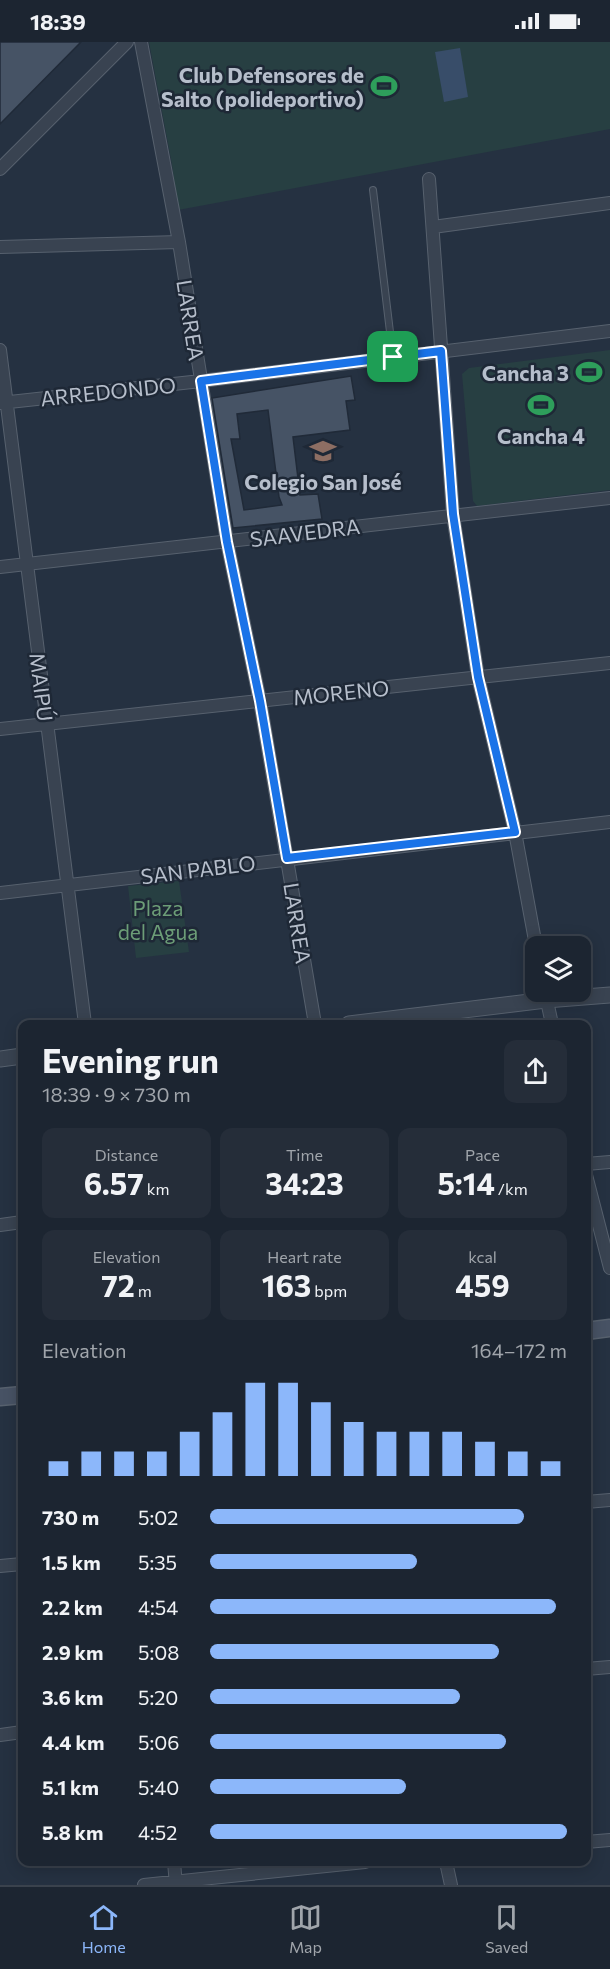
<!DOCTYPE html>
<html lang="en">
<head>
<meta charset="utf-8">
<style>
  body { margin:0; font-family:Commissioner,sans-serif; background:#252d39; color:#f1f3f6; height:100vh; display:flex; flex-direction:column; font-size:22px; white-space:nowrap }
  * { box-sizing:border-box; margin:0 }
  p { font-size:20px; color:#a0a5ab }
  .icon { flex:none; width:33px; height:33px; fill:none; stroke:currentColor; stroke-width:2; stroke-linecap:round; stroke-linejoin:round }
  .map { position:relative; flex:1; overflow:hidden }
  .panel { position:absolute; left:18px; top:978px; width:573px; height:846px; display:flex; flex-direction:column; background:#1c2531; border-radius:12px; box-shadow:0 3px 15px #0003,0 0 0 2px #3a424d }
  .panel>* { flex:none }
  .tools { position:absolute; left:525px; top:894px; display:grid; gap:12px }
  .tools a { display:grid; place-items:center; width:66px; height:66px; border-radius:12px; background:#1c2531; box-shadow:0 3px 15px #0003,0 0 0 2px #3a424d; font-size:30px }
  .pin { position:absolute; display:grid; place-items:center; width:51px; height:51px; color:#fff; margin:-26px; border-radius:12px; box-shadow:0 3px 9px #0006 }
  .round { display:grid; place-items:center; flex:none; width:63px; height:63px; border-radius:12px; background:#252d39 }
  .overview { display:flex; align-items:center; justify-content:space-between; height:102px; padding:0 24px }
  h1 { font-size:33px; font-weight:700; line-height:45px }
  .figures { display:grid; grid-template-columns:repeat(3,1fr); gap:9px; height:102px; padding:6px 24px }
  .figures div { display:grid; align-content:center; border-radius:12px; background:#252d39; text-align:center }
  .figures b { font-size:30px; font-weight:700 }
  .figures small { font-size:16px; font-weight:400 }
  .figures p { font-size:16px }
  .chart { height:168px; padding:12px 24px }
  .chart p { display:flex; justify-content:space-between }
  .chart svg { width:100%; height:108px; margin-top:6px; stroke:#8cb7fa; stroke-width:6 }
  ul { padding:0 24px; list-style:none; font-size:20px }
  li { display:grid; grid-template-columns:96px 72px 1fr; align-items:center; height:45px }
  li i { height:15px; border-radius:8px; background:#8cb7fa }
  .status { display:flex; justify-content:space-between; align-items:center; height:42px; padding:0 30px; background:#1c2531; direction:ltr }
  .status svg { height:16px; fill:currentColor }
  .tabs { display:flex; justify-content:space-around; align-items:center; height:84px; border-top:2px solid #3a424d; background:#1c2531; font-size:16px; color:#a0a5ab }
  .tabs a { display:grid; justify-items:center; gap:3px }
  .tabs .active { color:#8cb7fa }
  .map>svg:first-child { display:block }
  .green { fill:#273f42 }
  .water { fill:#384d69 }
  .building { fill:#465365; stroke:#202a38; stroke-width:1.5; fill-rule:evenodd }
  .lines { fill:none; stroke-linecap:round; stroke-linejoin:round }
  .service-casing { stroke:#57616e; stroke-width:8 }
  .minor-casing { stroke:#57616e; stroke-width:14 }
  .tertiary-casing { stroke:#57616e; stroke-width:17 }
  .secondary-casing { stroke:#57616e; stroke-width:19 }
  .service { stroke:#394351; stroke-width:6 }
  .minor { stroke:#394351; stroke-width:12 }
  .tertiary { stroke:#394351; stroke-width:15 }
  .secondary { stroke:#475264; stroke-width:16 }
  .route-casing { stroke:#fff; stroke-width:12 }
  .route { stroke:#1a73e8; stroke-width:8 }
  .labels { text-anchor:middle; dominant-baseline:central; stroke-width:5; stroke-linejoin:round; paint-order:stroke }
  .poi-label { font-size:21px; font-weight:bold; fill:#b6becb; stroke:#1e2836; text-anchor:end }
  .street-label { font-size:21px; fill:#b6becb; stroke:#1e2836 }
  .park-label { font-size:21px; fill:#6c9d77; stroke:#1e2836 }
</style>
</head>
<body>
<div class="status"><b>18:39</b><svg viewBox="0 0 49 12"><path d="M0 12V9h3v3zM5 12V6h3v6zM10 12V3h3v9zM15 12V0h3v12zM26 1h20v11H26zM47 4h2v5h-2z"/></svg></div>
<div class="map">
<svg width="610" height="1843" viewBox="0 0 610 1843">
  <rect width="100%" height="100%" fill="#253141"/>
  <!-- green -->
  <path class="green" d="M 149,0 L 610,0 L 610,87 L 178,168 L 172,123 Z
    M 610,308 L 610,448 L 477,464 L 473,459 L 462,332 L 469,326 Z
    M 179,839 L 189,910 L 136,916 L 128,844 Z"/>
  <!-- water -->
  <path class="water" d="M 460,6 L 468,55 L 444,60 L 435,10 Z"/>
  <!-- building -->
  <path class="building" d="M 0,0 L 81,0 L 0,82 Z
    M 351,334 L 355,358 L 346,359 L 350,388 L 293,395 L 300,453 L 318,452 L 322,477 L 233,486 L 212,356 ZM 268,368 L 279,455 L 282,463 L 244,468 L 231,397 L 240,397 L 237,372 Z"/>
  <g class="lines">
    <!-- service casing -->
    <g class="service-casing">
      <path id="service" d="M 373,148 L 393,315"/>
    </g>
    <!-- minor casing -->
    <g class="minor-casing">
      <path id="minor" d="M 141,0 L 179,200 L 227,500 L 260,659 L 315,982
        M 0,127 L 127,0
        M 429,137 L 453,473 L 478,635 L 515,790 L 536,904
        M 433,185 L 610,161
        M 0,205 L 179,200
        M 0,308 L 85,982
        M 0,361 L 201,339 L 610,289
        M 0,525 L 610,456
        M 0,687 L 610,621
        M 0,851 L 610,780
        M 545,950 L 552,982
        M 586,1122 L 610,1120
        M 586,1133 L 610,1226
        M 0,1183 L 22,1180
        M 586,1460 L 610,1458
        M 0,1524 L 22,1522
        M 586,1627 L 610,1625
        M 0,1693 L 22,1690
        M 586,1800 L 610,1798
        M 174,1820 L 176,1843
        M 446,1820 L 451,1843
        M 144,1843 L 365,1820"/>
    </g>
    <!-- tertiary casing -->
    <g class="tertiary-casing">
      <path id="tertiary" d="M 349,982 L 546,958 L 610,953
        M 0,1017 L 22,1014"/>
    </g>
    <!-- secondary casing -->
    <g class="secondary-casing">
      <path id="secondary" d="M 586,1289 L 610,1286
        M 0,1355 L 22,1353"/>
    </g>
    <!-- service -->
    <use href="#service" class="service"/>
    <!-- minor -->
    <use href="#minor" class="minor"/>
    <!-- tertiary -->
    <use href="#tertiary" class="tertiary"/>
    <!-- secondary -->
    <use href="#secondary" class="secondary"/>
  </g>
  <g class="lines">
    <!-- route casing -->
    <g class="route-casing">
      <path id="route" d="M 441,309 L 453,472 L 478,635 L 515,790 L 287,816 L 260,659 L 227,500 L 201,339 Z"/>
    </g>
    <!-- route -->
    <use href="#route" class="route"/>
  </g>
  <!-- icons -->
  <defs>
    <g id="stadium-bare" transform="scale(2.07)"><path d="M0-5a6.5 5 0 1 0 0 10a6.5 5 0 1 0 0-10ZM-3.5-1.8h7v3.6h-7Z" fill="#2e9e5b" stroke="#1e2836" stroke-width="2.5" paint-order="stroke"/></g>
    <g id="school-bare" transform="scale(2.07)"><path d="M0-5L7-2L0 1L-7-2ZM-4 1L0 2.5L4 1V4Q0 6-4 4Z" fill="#8d6e63" stroke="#1e2836" stroke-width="2.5" paint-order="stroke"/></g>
  </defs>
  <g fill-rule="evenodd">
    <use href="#stadium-bare" x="384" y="44"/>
    <use href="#stadium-bare" x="589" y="330"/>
    <use href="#stadium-bare" x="541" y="363"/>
    <use href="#school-bare" x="323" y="409"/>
  </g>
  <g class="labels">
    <!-- poi labels -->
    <g class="poi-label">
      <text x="364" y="32">Club Defensores de<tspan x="364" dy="24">Salto (polideportivo)</tspan></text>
      <text x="569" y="330">Cancha 3</text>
      <text x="541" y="393" text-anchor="middle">Cancha 4</text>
      <text x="323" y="439" text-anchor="middle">Colegio San José</text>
    </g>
    <!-- street labels -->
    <g class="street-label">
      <text transform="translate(191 278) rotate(81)">LARREA</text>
      <text transform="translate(108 349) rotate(-6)">ARREDONDO</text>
      <text transform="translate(305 490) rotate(-7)">SAAVEDRA</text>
      <text transform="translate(42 645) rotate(83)">MAIPÚ</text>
      <text transform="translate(341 650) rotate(-6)">MORENO</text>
      <text transform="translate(198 827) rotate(-7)">SAN PABLO</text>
      <text transform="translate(298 881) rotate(81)">LARREA</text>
    </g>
    <!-- park labels -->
    <g class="park-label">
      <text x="158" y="865">Plaza<tspan x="158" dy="24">del Agua</tspan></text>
    </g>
  </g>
</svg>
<div class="tools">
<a><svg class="icon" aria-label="layers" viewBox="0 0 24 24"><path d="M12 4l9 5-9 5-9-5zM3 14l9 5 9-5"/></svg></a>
</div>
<div class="pin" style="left:393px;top:315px;background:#1e9e55"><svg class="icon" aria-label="arrive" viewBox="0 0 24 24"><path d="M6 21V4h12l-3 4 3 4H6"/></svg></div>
<section class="panel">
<div class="overview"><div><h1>Evening run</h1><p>18:39 · 9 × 730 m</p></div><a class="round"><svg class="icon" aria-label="share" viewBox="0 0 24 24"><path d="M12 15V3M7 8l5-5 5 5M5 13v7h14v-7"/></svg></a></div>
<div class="figures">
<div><p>Distance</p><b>6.57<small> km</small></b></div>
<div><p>Time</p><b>34:23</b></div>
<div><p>Pace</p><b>5:14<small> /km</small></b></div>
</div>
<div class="figures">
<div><p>Elevation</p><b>72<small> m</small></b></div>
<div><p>Heart rate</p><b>163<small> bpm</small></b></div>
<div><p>kcal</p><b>459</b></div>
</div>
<div class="chart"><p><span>Elevation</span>164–172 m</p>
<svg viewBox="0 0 160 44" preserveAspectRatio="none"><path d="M5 44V38M15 44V34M25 44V34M35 44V34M45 44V26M55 44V18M65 44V6M75 44V6M85 44V14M95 44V22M105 44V26M115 44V26M125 44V26M135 44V30M145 44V34M155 44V38"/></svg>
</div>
<ul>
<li><b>730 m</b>5:02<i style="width:88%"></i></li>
<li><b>1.5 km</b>5:35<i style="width:58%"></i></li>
<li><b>2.2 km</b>4:54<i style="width:97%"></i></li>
<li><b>2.9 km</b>5:08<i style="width:81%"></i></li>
<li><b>3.6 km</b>5:20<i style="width:70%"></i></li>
<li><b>4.4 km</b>5:06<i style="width:83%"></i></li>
<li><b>5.1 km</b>5:40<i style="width:55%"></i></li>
<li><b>5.8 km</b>4:52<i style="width:100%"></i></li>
</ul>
</section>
</div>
<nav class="tabs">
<a class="active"><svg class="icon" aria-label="home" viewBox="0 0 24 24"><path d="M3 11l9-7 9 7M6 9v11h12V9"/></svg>Home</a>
<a><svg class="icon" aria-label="map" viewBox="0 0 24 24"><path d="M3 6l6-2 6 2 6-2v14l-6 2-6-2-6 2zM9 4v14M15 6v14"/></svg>Map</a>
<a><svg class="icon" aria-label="saved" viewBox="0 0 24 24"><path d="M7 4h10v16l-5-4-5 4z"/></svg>Saved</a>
</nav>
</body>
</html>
